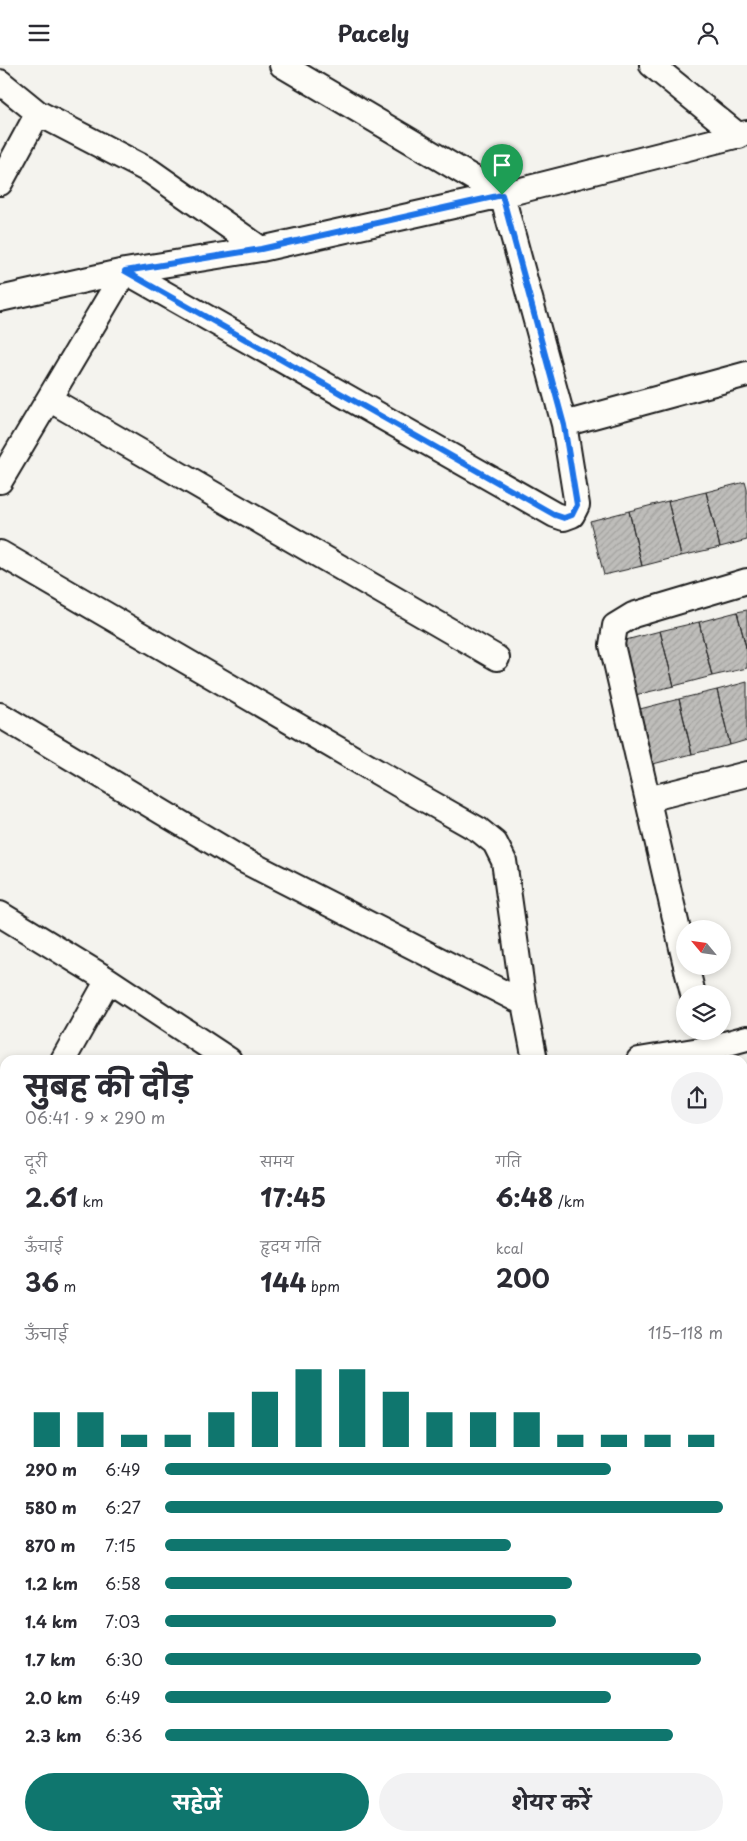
<!DOCTYPE html>
<html lang="hi">
<head>
<meta charset="utf-8">
<style>
  body { margin:0; font-family:"Playpen Sans","Playpen Sans Deva",sans-serif; background:#f2f2f3; color:#2b2b33; height:100vh; display:flex; flex-direction:column; font-size:19px; white-space:nowrap }
  * { box-sizing:border-box; margin:0 }
  p { font-size:16px; color:#7c7c81 }
  .icon { flex:none; width:28px; height:28px; fill:none; stroke:currentColor; stroke-width:2; stroke-linecap:round; stroke-linejoin:round }
  .map { position:relative; flex:1; overflow:hidden }
  .sheet { position:absolute; left:0px; top:990px; width:748px; height:786px; display:flex; flex-direction:column; background:#fff; border-radius:15px 15px 0 0; box-shadow:0 2px 8px #0003 }
  .sheet>* { flex:none }
  .needle { width:32px; rotate:299deg }
  .buttons { position:absolute; left:676px; top:855px; display:grid; gap:10px }
  .buttons a { display:grid; place-items:center; width:55px; height:55px; border-radius:50%; background:#fff; box-shadow:0 2px 8px #0003; font-size:25px }
  .pin { position:absolute; display:grid; place-items:center; width:42px; height:42px; color:#fff; margin:-51px -21px; border-radius:50% 50% 50% 0; rotate:-45deg; box-shadow:0 0 5px #0007 }
  .pin .icon { rotate:45deg }
  .round { display:grid; place-items:center; flex:none; width:52px; height:52px; border-radius:26px; background:#f2f2f3 }
  .overview { display:flex; align-items:center; justify-content:space-between; height:85px; padding:0 25px }
  h1 { font-size:28px; font-weight:700; line-height:38px }
  .stats { display:grid; grid-template-columns:repeat(3,1fr); gap:8px; height:85px; padding:5px 25px }
  .stats div { display:grid; align-content:center }
  .stats b { font-size:25px; font-weight:700 }
  .stats small { font-size:14px; font-weight:400 }
  .stats p { font-size:14px }
  .chart { height:140px; padding:10px 25px }
  .chart p { display:flex; justify-content:space-between }
  .chart svg { width:100%; height:90px; margin-top:5px; stroke:#0f766e; stroke-width:6 }
  .action { display:flex; gap:10px; margin-top:auto; padding:10px 25px }
  .action a { flex:1; height:58px; border-radius:30px; background:#0f766e; color:#fff; font-size:20px; font-weight:700; line-height:58px; text-align:center }
  .action a+a { background:#f2f2f3; color:#2b2b33 }
  ul { padding:0 25px; list-style:none; font-size:16px }
  li { display:grid; grid-template-columns:80px 60px 1fr; align-items:center; height:38px }
  li i { height:12px; border-radius:6px; background:#0f766e }
  header { display:flex; justify-content:space-between; align-items:center; height:65px; padding:0 25px; background:#fff; font-size:22px; font-weight:700 }
  .map>svg:first-child { display:block }
  .building { fill:url(#building-hatch); stroke:#1c1c1c }
  .lines { fill:none; stroke-linecap:round; stroke-linejoin:round }
  .minor-casing { stroke:#1c1c1c; stroke-width:28 }
  .minor { stroke:#fdfcf7; stroke-width:24 }
  .route-casing { stroke:#fff; stroke-width:10 }
  .route { stroke:#1a73e8; stroke-width:6 }
</style>
</head>
<body>
<header><svg class="icon" aria-label="menu" viewBox="0 0 24 24"><path d="M4 6h16M4 12h16M4 18h16"/></svg>Pacely<svg class="icon" aria-label="person" viewBox="0 0 24 24"><circle cx="12" cy="8" r="4"/><path d="M4 21q1-7 8-7t8 7"/></svg></header>
<div class="map">
<svg width="747" height="1776" viewBox="0 0 747 1776">
  <defs>
    <pattern id="building-hatch" width="6" height="6" patternUnits="userSpaceOnUse" patternTransform="scale(1.25)"><rect width="6" height="6" fill="#bebdba"/><path d="M-1 1l2-2M0 6l6-6M5 7l2-2" fill="none" stroke="#a3a29f"/></pattern>
  </defs>
  <rect width="100%" height="100%" fill="#f4f3ee"/>
  <filter id="ink" filterUnits="userSpaceOnUse"><feTurbulence type="fractalNoise" baseFrequency=".02" numOctaves="2"/><feDisplacementMap in="SourceGraphic" scale="10" xChannelSelector="R" yChannelSelector="G"/><feConvolveMatrix kernelMatrix="1 2 1 2 8 2 1 2 1" color-interpolation-filters="sRGB"/></filter>
  <g filter="url(#ink)">
    <!-- building -->
    <path class="building" d="M 745,417 L 747,424 L 747,475 L 720,482 L 706,427 Z
      M 706,427 L 720,482 L 681,491 L 668,436 Z
      M 668,436 L 681,491 L 642,501 L 629,446 Z
      M 629,446 L 642,501 L 604,510 L 590,456 Z
      M 747,545 L 747,586 L 737,547 Z
      M 737,547 L 747,586 L 747,603 L 712,611 L 699,557 Z
      M 699,557 L 712,611 L 674,621 L 660,566 Z
      M 660,566 L 674,621 L 635,630 L 622,576 Z
      M 747,617 L 747,675 L 730,680 L 717,625 Z
      M 717,625 L 730,680 L 692,689 L 679,634 Z
      M 679,634 L 692,689 L 653,699 L 640,644 Z
      M 0,1647 L 5,1650 L 5,1678 L 0,1687 Z
      M 5,1678 L 5,1704 L 0,1701 L 0,1687 Z
      M 0,1715 L 5,1718 L 5,1741 L 0,1750 Z
      M 5,1741 L 5,1771 L 24,1771 L 21,1776 L 12,1776 L 0,1769 L 0,1750 Z
      M 24,1771 L 60,1771 L 57,1776 L 21,1776 Z
      M 60,1771 L 95,1771 L 93,1776 L 57,1776 Z
      M 131,1771 L 167,1771 L 164,1776 L 134,1776 L 130,1774 Z"/>
    <g class="lines">
      <!-- minor casing -->
      <g class="minor-casing">
        <path id="minor" d="M 282,0 L 502,130 L 564,359 L 747,309
          M 652,0 L 739,71
          M 0,17 L 38,48 L 0,118
          M 38,48 L 150,106 L 261,184
          M 0,234 L 125,206 L 261,184 L 502,130 L 747,68
          M 49,334 L 497,593
          M 0,416 L 125,206 L 555,450 L 564,453 L 572,450 L 577,440 L 564,359
          M 0,488 L 410,726 L 479,765 L 495,778 L 504,796 L 524,938 L 535,995
          M 0,650 L 239,793 L 524,938
          M 648,734 L 747,709
          M 0,849 L 108,915
          M 685,896 L 612,580 L 615,561 L 633,550 L 747,516
          M 686,901 L 693,929
          M 63,995 L 108,915 L 229,995
          M 639,995 L 706,984 L 747,973
          M 0,1107 L 5,1098
          M 0,1167 L 5,1170
          M 742,1293 L 747,1285
          M 0,1311 L 5,1314
          M 0,1364 L 5,1367
          M 742,1505 L 747,1496
          M 0,1547 L 5,1550
          M 0,1618 L 5,1621
          M 742,1730 L 747,1723
          M 482,1771 L 490,1776
          M 253,1776 L 254,1771
          M 619,1776 L 621,1771
          M 721,1776 L 723,1771"/>
      </g>
      <!-- minor -->
      <use href="#minor" class="minor"/>
    </g>
  </g>
  <g class="lines" filter="url(#ink)">
    <!-- route casing -->
    <g class="route-casing">
      <path id="route" d="M 502,130 L 564,360 L 577,440 L 572,450 L 564,453 L 555,450 L 125,206 L 261,184 Z"/>
    </g>
    <!-- route -->
    <use href="#route" class="route"/>
  </g>
</svg>
<div class="buttons">
<a><svg class="needle" viewBox="-14 -14 28 28"><path d="M0-13l5 13h-10z" fill="#e53935"/><path d="M0 13l5-13h-10z" fill="#7c7c81"/></svg></a>
<a><svg class="icon" aria-label="layers" viewBox="0 0 24 24"><path d="M12 4l9 5-9 5-9-5zM3 14l9 5 9-5"/></svg></a>
</div>
<div class="pin" style="left:502px;top:130px;background:#1e9e55"><svg class="icon" aria-label="arrive" viewBox="0 0 24 24"><path d="M6 21V4h12l-3 4 3 4H6"/></svg></div>
<section class="sheet">
<div class="overview"><div><h1>सुबह की दौड़</h1><p>06:41 · 9 × 290 m</p></div><a class="round"><svg class="icon" aria-label="share" viewBox="0 0 24 24"><path d="M12 15V3M7 8l5-5 5 5M5 13v7h14v-7"/></svg></a></div>
<div class="stats">
<div><p>दूरी</p><b>2.61<small> km</small></b></div>
<div><p>समय</p><b>17:45</b></div>
<div><p>गति</p><b>6:48<small> /km</small></b></div>
</div>
<div class="stats">
<div><p>ऊँचाई</p><b>36<small> m</small></b></div>
<div><p>हृदय गति</p><b>144<small> bpm</small></b></div>
<div><p>kcal</p><b>200</b></div>
</div>
<div class="chart"><p><span>ऊँचाई</span>115–118 m</p>
<svg viewBox="0 0 160 44" preserveAspectRatio="none"><path d="M5 44V27M15 44V27M25 44V38M35 44V38M45 44V27M55 44V17M65 44V6M75 44V6M85 44V17M95 44V27M105 44V27M115 44V27M125 44V38M135 44V38M145 44V38M155 44V38"/></svg>
</div>
<ul>
<li><b>290 m</b>6:49<i style="width:80%"></i></li>
<li><b>580 m</b>6:27<i style="width:100%"></i></li>
<li><b>870 m</b>7:15<i style="width:62%"></i></li>
<li><b>1.2 km</b>6:58<i style="width:73%"></i></li>
<li><b>1.4 km</b>7:03<i style="width:70%"></i></li>
<li><b>1.7 km</b>6:30<i style="width:96%"></i></li>
<li><b>2.0 km</b>6:49<i style="width:80%"></i></li>
<li><b>2.3 km</b>6:36<i style="width:91%"></i></li>
</ul>
<div class="action"><a>सहेजें</a><a>शेयर करें</a></div>
</section>
</div>
</body>
</html>
